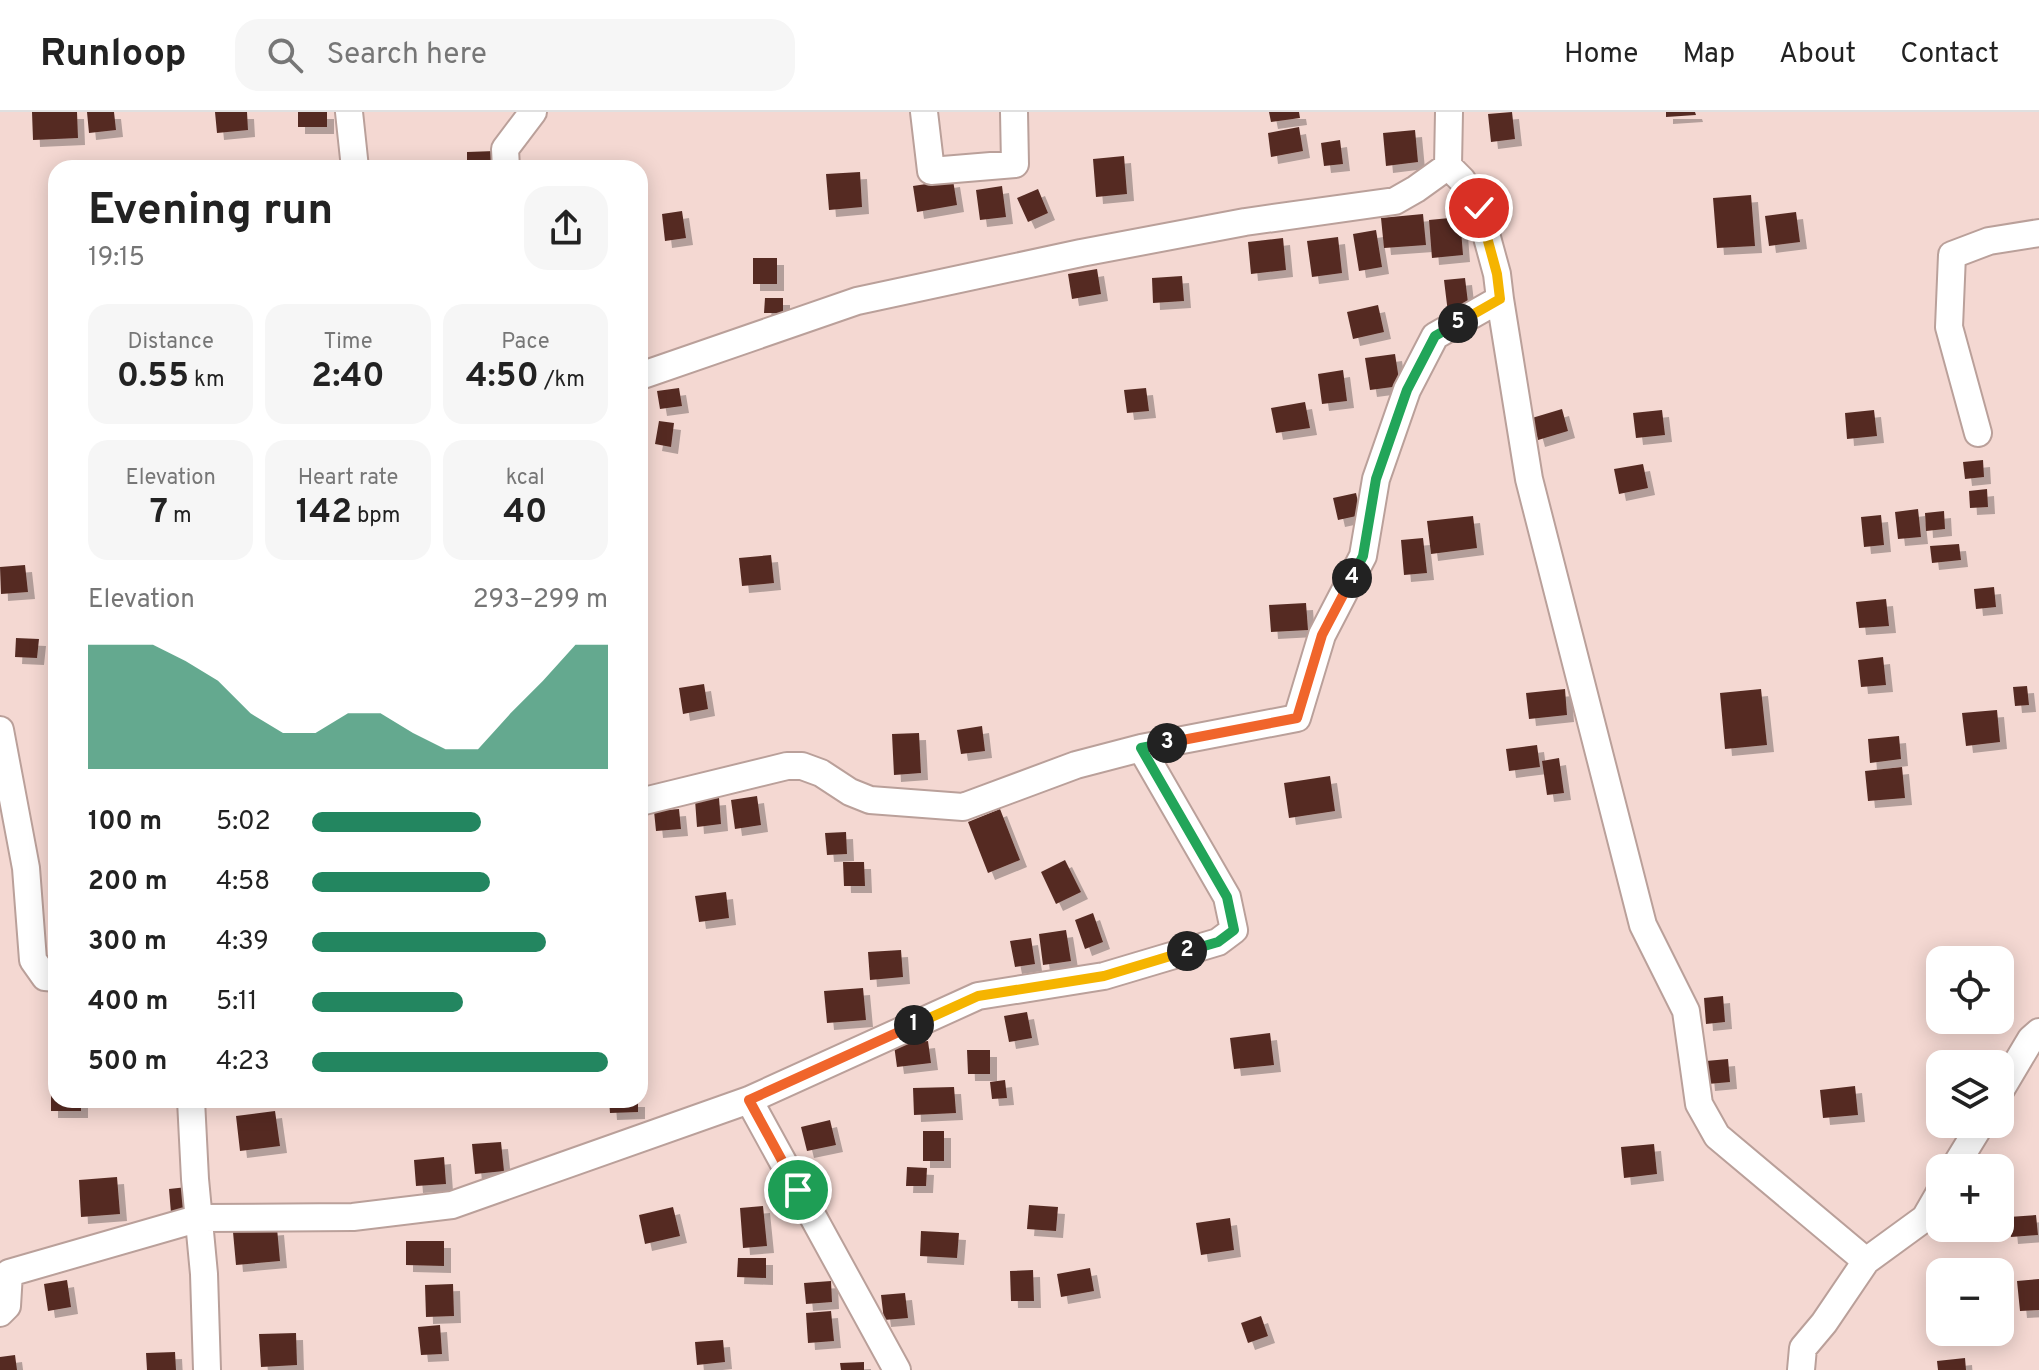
<!DOCTYPE html>
<html lang="en">
<head>
<meta charset="utf-8">
<style>
  body { margin:0; font-family:Overpass,sans-serif; background:#f6f6f6; color:#222; height:100vh; display:flex; flex-direction:column; font-size:30px; white-space:nowrap }
  * { box-sizing:border-box; margin:0 }
  p { font-size:26px; color:#767676 }
  .icon { flex:none; width:44px; height:44px; fill:none; stroke:currentColor; stroke-width:2; stroke-linecap:round; stroke-linejoin:round }
  .map { position:relative; flex:1; overflow:hidden }
  .panel { position:absolute; left:48px; top:48px; width:600px; height:948px; display:flex; flex-direction:column; background:#fff; border-radius:24px; box-shadow:0 4px 20px #0003 }
  .panel>* { flex:none }
  .tools { position:absolute; left:1926px; top:834px; display:grid; gap:16px }
  .tools a { display:grid; place-items:center; width:88px; height:88px; border-radius:16px; background:#fff; box-shadow:0 4px 20px #0003; font-size:40px }
  .pin { position:absolute; display:grid; place-items:center; width:68px; height:68px; color:#fff; margin:-34px; border:4px solid #fff; border-radius:50%; box-shadow:0 2px 8px #0007 }
  .km { position:absolute; width:40px; height:40px; margin:-20px; border-radius:50%; background:#222; color:#fff; font-size:22px; line-height:40px; text-align:center }
  .round { display:grid; place-items:center; flex:none; width:84px; height:84px; border-radius:24px; background:#f6f6f6 }
  .head { display:flex; align-items:center; justify-content:space-between; height:136px; padding:0 40px }
  h1 { font-size:44px; font-weight:700; line-height:60px }
  .stats { display:grid; grid-template-columns:repeat(3,1fr); gap:12px; height:136px; padding:8px 40px }
  .stats div { display:grid; align-content:center; border-radius:20px; background:#f6f6f6; text-align:center }
  .stats b { font-size:34px; font-weight:700 }
  .stats small { font-size:22px; font-weight:400 }
  .stats p { font-size:22px }
  .chart { height:224px; padding:16px 40px }
  .chart p { display:flex; justify-content:space-between }
  .chart svg { width:100%; height:144px; margin-top:8px; fill:#238660; opacity:.7 }
  ul { padding:0 40px; list-style:none; font-size:26px }
  li { display:grid; grid-template-columns:128px 96px 1fr; align-items:center; height:60px }
  li i { height:20px; border-radius:10px; background:#238660 }
  header { display:flex; align-items:center; gap:48px; box-sizing:border-box; height:112px; padding:0 40px; background:#fff; border-bottom:2px solid #e0e0e0 }
  header strong { font-size:38px }
  nav { display:flex; gap:44px; margin-inline-start:auto; font-size:28px }
  .search { width:560px; height:72px; background:#f6f6f6; display:flex; align-items:center; gap:20px; box-sizing:border-box; padding:0 28px; border-radius:24px; color:#767676; font-size:30px }
  .map>svg:first-child { display:block }
  .building { fill:#552b23; filter:url(#shadow) }
  .lines { fill:none; stroke-linecap:round; stroke-linejoin:round }
  .minor-casing { stroke:#baa09a; stroke-width:30 }
  .minor { stroke:#fff; stroke-width:26 }
  .split-1-casing { stroke:#fff; stroke-width:16 }
  .split-2-casing { stroke:#fff; stroke-width:16 }
  .split-3-casing { stroke:#fff; stroke-width:16 }
  .split-4-casing { stroke:#fff; stroke-width:16 }
  .split-5-casing { stroke:#fff; stroke-width:16 }
  .split-6-casing { stroke:#fff; stroke-width:16 }
  .split-1 { stroke:#f0652b; stroke-width:10 }
  .split-2 { stroke:#f5b400; stroke-width:10 }
  .split-3 { stroke:#22a559; stroke-width:10 }
  .split-4 { stroke:#f0652b; stroke-width:10 }
  .split-5 { stroke:#22a559; stroke-width:10 }
  .split-6 { stroke:#f5b400; stroke-width:10 }
</style>
</head>
<body>
<header>
<strong>Runloop</strong>
<div class="search"><svg class="icon" aria-label="search" viewBox="0 0 24 24"><circle cx="10" cy="10" r="6"/><path d="M15 15l6 6"/></svg>Search here</div>
<nav><a>Home</a><a>Map</a><a>About</a><a>Contact</a></nav>
</header>
<div class="map">
<svg width="2039" height="1258" viewBox="0 0 2039 1258">
  <defs>
    <filter id="shadow"><feDropShadow dx="7" dy="7" stdDeviation="0" flood-color="#0004"/></filter>
  </defs>
  <rect width="100%" height="100%" fill="#f4d8d2"/>
  <!-- building -->
  <path class="building" d="M 32,0 L 77,0 L 78,26 L 33,28 Z
    M 87,0 L 114,0 L 116,18 L 89,21 Z
    M 215,0 L 247,0 L 248,18 L 217,21 Z
    M 298,0 L 327,0 L 327,15 L 298,15 Z
    M 1269,0 L 1299,0 L 1300,6 L 1271,10 Z
    M 1512,0 L 1515,27 L 1491,30 L 1488,2 Z
    M 1666,0 L 1695,0 L 1696,3 L 1666,5 Z
    M 1299,15 L 1303,39 L 1271,45 L 1268,21 Z
    M 1415,18 L 1418,50 L 1386,54 L 1383,21 Z
    M 1340,28 L 1343,52 L 1324,54 L 1321,31 Z
    M 495,39 L 495,56 L 467,56 L 467,40 Z
    M 1124,44 L 1127,82 L 1096,85 L 1093,47 Z
    M 210,51 L 244,51 L 243,56 L 210,56 Z
    M 860,60 L 862,95 L 829,98 L 826,62 Z
    M 953,68 L 957,93 L 917,100 L 913,74 Z
    M 1002,74 L 1006,105 L 980,108 L 976,78 Z
    M 1038,77 L 1048,101 L 1028,110 L 1017,86 Z
    M 1751,83 L 1755,134 L 1717,136 L 1713,86 Z
    M 682,99 L 686,126 L 665,129 L 662,102 Z
    M 1796,100 L 1800,130 L 1769,134 L 1765,104 Z
    M 1423,102 L 1426,133 L 1384,136 L 1381,106 Z
    M 1460,105 L 1463,143 L 1432,146 L 1429,108 Z
    M 1376,118 L 1382,155 L 1359,159 L 1353,122 Z
    M 1338,125 L 1342,161 L 1312,165 L 1307,129 Z
    M 1283,126 L 1286,158 L 1251,162 L 1248,130 Z
    M 753,146 L 777,146 L 777,172 L 753,172 Z
    M 1097,157 L 1101,182 L 1072,187 L 1068,162 Z
    M 1182,164 L 1184,189 L 1153,191 L 1152,166 Z
    M 1465,166 L 1469,199 L 1448,201 L 1444,168 Z
    M 765,186 L 783,186 L 783,201 L 764,201 Z
    M 1378,193 L 1384,220 L 1353,227 L 1347,200 Z
    M 1395,242 L 1400,274 L 1370,278 L 1365,246 Z
    M 1343,258 L 1347,289 L 1322,292 L 1318,262 Z
    M 679,276 L 682,294 L 660,297 L 657,279 Z
    M 1146,276 L 1149,299 L 1127,301 L 1124,278 Z
    M 1305,290 L 1310,316 L 1276,321 L 1271,296 Z
    M 1562,297 L 1568,319 L 1538,328 L 1532,306 Z
    M 1662,298 L 1665,323 L 1636,326 L 1633,301 Z
    M 1874,298 L 1877,324 L 1847,327 L 1845,301 Z
    M 659,309 L 674,311 L 671,335 L 655,332 Z
    M 1983,348 L 1984,365 L 1965,367 L 1963,350 Z
    M 1643,352 L 1648,376 L 1619,382 L 1614,357 Z
    M 1987,377 L 1988,395 L 1970,396 L 1969,379 Z
    M 1356,381 L 1361,403 L 1338,408 L 1333,386 Z
    M 1918,397 L 1921,425 L 1898,427 L 1895,400 Z
    M 1944,399 L 1945,417 L 1926,419 L 1925,401 Z
    M 1881,403 L 1884,433 L 1864,435 L 1861,405 Z
    M 1473,404 L 1477,436 L 1431,442 L 1427,409 Z
    M 1423,426 L 1427,461 L 1404,463 L 1401,428 Z
    M 1959,432 L 1961,448 L 1932,451 L 1930,434 Z
    M 771,443 L 774,471 L 742,474 L 739,446 Z
    M 25,453 L 28,480 L 1,482 L 0,455 Z
    M 1994,475 L 1996,495 L 1976,497 L 1974,477 Z
    M 1886,487 L 1889,514 L 1859,516 L 1856,490 Z
    M 1306,491 L 1308,518 L 1271,520 L 1269,493 Z
    M 16,526 L 39,527 L 37,546 L 15,545 Z
    M 1883,545 L 1886,573 L 1861,575 L 1858,548 Z
    M 704,572 L 708,597 L 683,602 L 679,576 Z
    M 2027,574 L 2029,593 L 2015,594 L 2013,575 Z
    M 1565,577 L 1567,603 L 1529,607 L 1526,581 Z
    M 1761,577 L 1767,633 L 1725,637 L 1720,581 Z
    M 1997,598 L 2000,630 L 1966,634 L 1962,601 Z
    M 982,614 L 985,639 L 961,642 L 957,618 Z
    M 919,621 L 921,661 L 894,663 L 892,622 Z
    M 1899,624 L 1901,647 L 1870,651 L 1868,627 Z
    M 1537,633 L 1540,655 L 1509,659 L 1506,637 Z
    M 1559,646 L 1564,681 L 1547,683 L 1542,649 Z
    M 1902,655 L 1905,686 L 1868,689 L 1865,659 Z
    M 1330,664 L 1335,699 L 1289,706 L 1284,671 Z
    M 757,684 L 761,713 L 735,717 L 731,688 Z
    M 719,686 L 721,712 L 697,715 L 695,688 Z
    M 679,697 L 681,717 L 656,719 L 654,699 Z
    M 1000,697 L 1020,748 L 988,761 L 968,710 Z
    M 846,720 L 847,742 L 827,743 L 825,721 Z
    M 1065,748 L 1081,780 L 1056,792 L 1041,760 Z
    M 843,750 L 864,750 L 865,774 L 844,774 Z
    M 726,780 L 729,806 L 699,810 L 695,784 Z
    M 1093,801 L 1103,830 L 1085,837 L 1075,808 Z
    M 1066,818 L 1071,849 L 1043,853 L 1039,822 Z
    M 1031,826 L 1035,852 L 1015,855 L 1010,829 Z
    M 901,838 L 903,865 L 870,868 L 868,840 Z
    M 863,876 L 866,908 L 827,911 L 824,879 Z
    M 1723,884 L 1725,910 L 1706,912 L 1704,886 Z
    M 1027,900 L 1032,926 L 1009,930 L 1004,904 Z
    M 1270,921 L 1274,953 L 1234,957 L 1230,926 Z
    M 928,929 L 931,951 L 897,955 L 894,933 Z
    M 967,938 L 990,938 L 990,962 L 968,962 Z
    M 1728,947 L 1730,970 L 1708,972 L 1706,949 Z
    M 1005,968 L 1007,986 L 992,987 L 990,970 Z
    M 51,969 L 56,969 L 56,988 L 81,988 L 81,999 L 51,999 Z
    M 1855,974 L 1858,1003 L 1823,1006 L 1820,978 Z
    M 954,975 L 956,1001 L 914,1003 L 913,976 Z
    M 609,988 L 638,988 L 638,1000 L 610,1001 Z
    M 275,999 L 280,1034 L 240,1039 L 236,1004 Z
    M 830,1008 L 836,1033 L 807,1039 L 801,1015 Z
    M 923,1019 L 944,1019 L 944,1049 L 923,1049 Z
    M 501,1030 L 504,1059 L 475,1062 L 472,1032 Z
    M 1654,1032 L 1657,1062 L 1624,1066 L 1621,1035 Z
    M 444,1045 L 446,1072 L 416,1074 L 414,1048 Z
    M 907,1055 L 927,1056 L 926,1074 L 906,1074 Z
    M 117,1065 L 120,1102 L 81,1105 L 79,1068 Z
    M 187,1075 L 190,1099 L 171,1101 L 169,1077 Z
    M 1029,1093 L 1058,1095 L 1056,1119 L 1027,1117 Z
    M 763,1094 L 767,1134 L 743,1136 L 740,1096 Z
    M 673,1095 L 680,1124 L 645,1132 L 639,1103 Z
    M 2036,1103 L 2038,1123 L 2011,1125 L 2009,1105 Z
    M 1230,1106 L 1234,1138 L 1201,1143 L 1196,1111 Z
    M 277,1116 L 280,1149 L 236,1153 L 233,1120 Z
    M 921,1119 L 959,1121 L 957,1146 L 920,1144 Z
    M 406,1129 L 444,1129 L 444,1154 L 406,1153 Z
    M 738,1146 L 766,1146 L 766,1166 L 737,1165 Z
    M 1090,1156 L 1094,1179 L 1061,1185 L 1057,1162 Z
    M 1033,1158 L 1034,1189 L 1011,1189 L 1010,1159 Z
    M 2039,1167 L 2039,1198 L 2020,1199 L 2017,1169 Z
    M 67,1168 L 71,1195 L 48,1199 L 44,1172 Z
    M 831,1169 L 832,1190 L 806,1192 L 804,1171 Z
    M 453,1172 L 454,1204 L 426,1205 L 425,1173 Z
    M 905,1181 L 908,1206 L 884,1208 L 881,1183 Z
    M 831,1199 L 834,1229 L 808,1231 L 806,1201 Z
    M 1261,1204 L 1268,1224 L 1248,1231 L 1241,1211 Z
    M 440,1213 L 442,1242 L 421,1243 L 418,1215 Z
    M 1945,1220 L 1967,1220 L 1967,1224 L 1946,1227 Z
    M 296,1221 L 297,1253 L 261,1255 L 259,1222 Z
    M 723,1228 L 725,1250 L 697,1253 L 695,1230 Z
    M 175,1240 L 176,1258 L 147,1258 L 146,1241 Z
    M 15,1243 L 17,1258 L 0,1258 L 0,1245 Z
    M 1965,1246 L 1966,1258 L 1938,1258 L 1937,1249 Z
    M 864,1250 L 864,1258 L 841,1258 L 840,1251 Z"/>
  <g class="lines">
    <!-- minor casing -->
    <g class="minor-casing">
      <path id="minor" d="M 349,0 L 355,56
        M 924,0 L 931,59 L 1015,52 L 1014,0
        M 506,56 L 505,37 L 533,0
        M 1500,187 L 1529,367 L 1643,813 L 1686,899 L 1699,992 L 1717,1024 L 1866,1149
        M 640,264 L 857,189 L 1081,141 L 1245,110 L 1395,89 L 1416,77 L 1448,54 L 1449,0
        M 1978,321 L 1949,215 L 1952,143 L 1989,129 L 2039,121
        M 0,618 L 26,756 L 33,848 L 45,865 L 56,866
        M 640,690 L 787,654 L 802,654 L 821,661 L 850,680 L 870,688 L 963,695 L 1076,653 L 1141,636 L 1297,606 L 1322,523 L 1363,444 L 1376,367 L 1407,278 L 1435,224 L 1500,187 L 1497,162 L 1479,96 L 1462,68 L 1448,54
        M 2000,979 L 2031,927 L 2039,920
        M 191,988 L 195,1067 L 204,1162 L 207,1258
        M 749,988 L 897,1258
        M 1954,1056 L 1981,1012
        M 0,1201 L 7,1194 L 9,1161 L 200,1106 L 353,1105 L 452,1093 L 749,988 L 978,884 L 1104,864 L 1218,830 L 1234,818 L 1227,785 L 1141,636
        M 1801,1258 L 1803,1236 L 1824,1211 L 1866,1149 L 1925,1106 L 1940,1080"/>
    </g>
    <!-- minor -->
    <use href="#minor" class="minor"/>
  </g>
  <g class="lines">
    <!-- split-1 casing -->
    <g class="split-1-casing">
      <path id="split-1" d="M 798,1078 L 749,988 L 914,913"/>
    </g>
    <!-- split-2 casing -->
    <g class="split-2-casing">
      <path id="split-2" d="M 914,913 L 978,884 L 1104,864 L 1187,839"/>
    </g>
    <!-- split-3 casing -->
    <g class="split-3-casing">
      <path id="split-3" d="M 1167,631 L 1141,636 L 1227,785 L 1234,818 L 1218,830 L 1187,839"/>
    </g>
    <!-- split-4 casing -->
    <g class="split-4-casing">
      <path id="split-4" d="M 1167,631 L 1297,606 L 1322,523 L 1352,466"/>
    </g>
    <!-- split-5 casing -->
    <g class="split-5-casing">
      <path id="split-5" d="M 1352,466 L 1363,444 L 1376,367 L 1407,278 L 1435,224 L 1458,211"/>
    </g>
    <!-- split-6 casing -->
    <g class="split-6-casing">
      <path id="split-6" d="M 1458,211 L 1500,187 L 1497,162 L 1479,96"/>
    </g>
    <!-- split-1 -->
    <use href="#split-1" class="split-1"/>
    <!-- split-2 -->
    <use href="#split-2" class="split-2"/>
    <!-- split-3 -->
    <use href="#split-3" class="split-3"/>
    <!-- split-4 -->
    <use href="#split-4" class="split-4"/>
    <!-- split-5 -->
    <use href="#split-5" class="split-5"/>
    <!-- split-6 -->
    <use href="#split-6" class="split-6"/>
  </g>
</svg>
<div class="tools">
<a><svg class="icon" aria-label="locate" viewBox="0 0 24 24"><circle cx="12" cy="12" r="6"/><path d="M12 2v4M12 18v4M2 12h4M18 12h4"/></svg></a>
<a><svg class="icon" aria-label="layers" viewBox="0 0 24 24"><path d="M12 4l9 5-9 5-9-5zM3 14l9 5 9-5"/></svg></a>
<a>+</a>
<a>−</a>
</div>
<div class="pin" style="left:798px;top:1078px;background:#1e9e55"><svg class="icon" aria-label="arrive" viewBox="0 0 24 24"><path d="M6 21V4h12l-3 4 3 4H6"/></svg></div>
<div class="pin" style="left:1479px;top:96px;background:#d93025"><svg class="icon" aria-label="check" viewBox="0 0 24 24"><path d="M5 12l5 5 9-10"/></svg></div>
<b class="km" style="left:914px;top:913px">1</b>
<b class="km" style="left:1187px;top:839px">2</b>
<b class="km" style="left:1167px;top:631px">3</b>
<b class="km" style="left:1352px;top:466px">4</b>
<b class="km" style="left:1458px;top:211px">5</b>
<section class="panel">
<div class="head"><div><h1>Evening run</h1><p>19:15</p></div><a class="round"><svg class="icon" aria-label="share" viewBox="0 0 24 24"><path d="M12 15V3M7 8l5-5 5 5M5 13v7h14v-7"/></svg></a></div>
<div class="stats">
<div><p>Distance</p><b>0.55<small> km</small></b></div>
<div><p>Time</p><b>2:40</b></div>
<div><p>Pace</p><b>4:50<small> /km</small></b></div>
</div>
<div class="stats">
<div><p>Elevation</p><b>7<small> m</small></b></div>
<div><p>Heart rate</p><b>142<small> bpm</small></b></div>
<div><p>kcal</p><b>40</b></div>
</div>
<div class="chart"><p><span>Elevation</span>293–299 m</p>
<svg viewBox="0 0 160 44" preserveAspectRatio="none"><path d="M0 44V6L10 6L20 6L30 11L40 17L50 27L60 33L70 33L80 27L90 27L100 33L110 38L120 38L130 27L140 17L150 6L160 6V44z"/></svg>
</div>
<ul>
<li><b>100 m</b>5:02<i style="width:57%"></i></li>
<li><b>200 m</b>4:58<i style="width:60%"></i></li>
<li><b>300 m</b>4:39<i style="width:79%"></i></li>
<li><b>400 m</b>5:11<i style="width:51%"></i></li>
<li><b>500 m</b>4:23<i style="width:100%"></i></li>
</ul>
</section>
</div>
</body>
</html>
